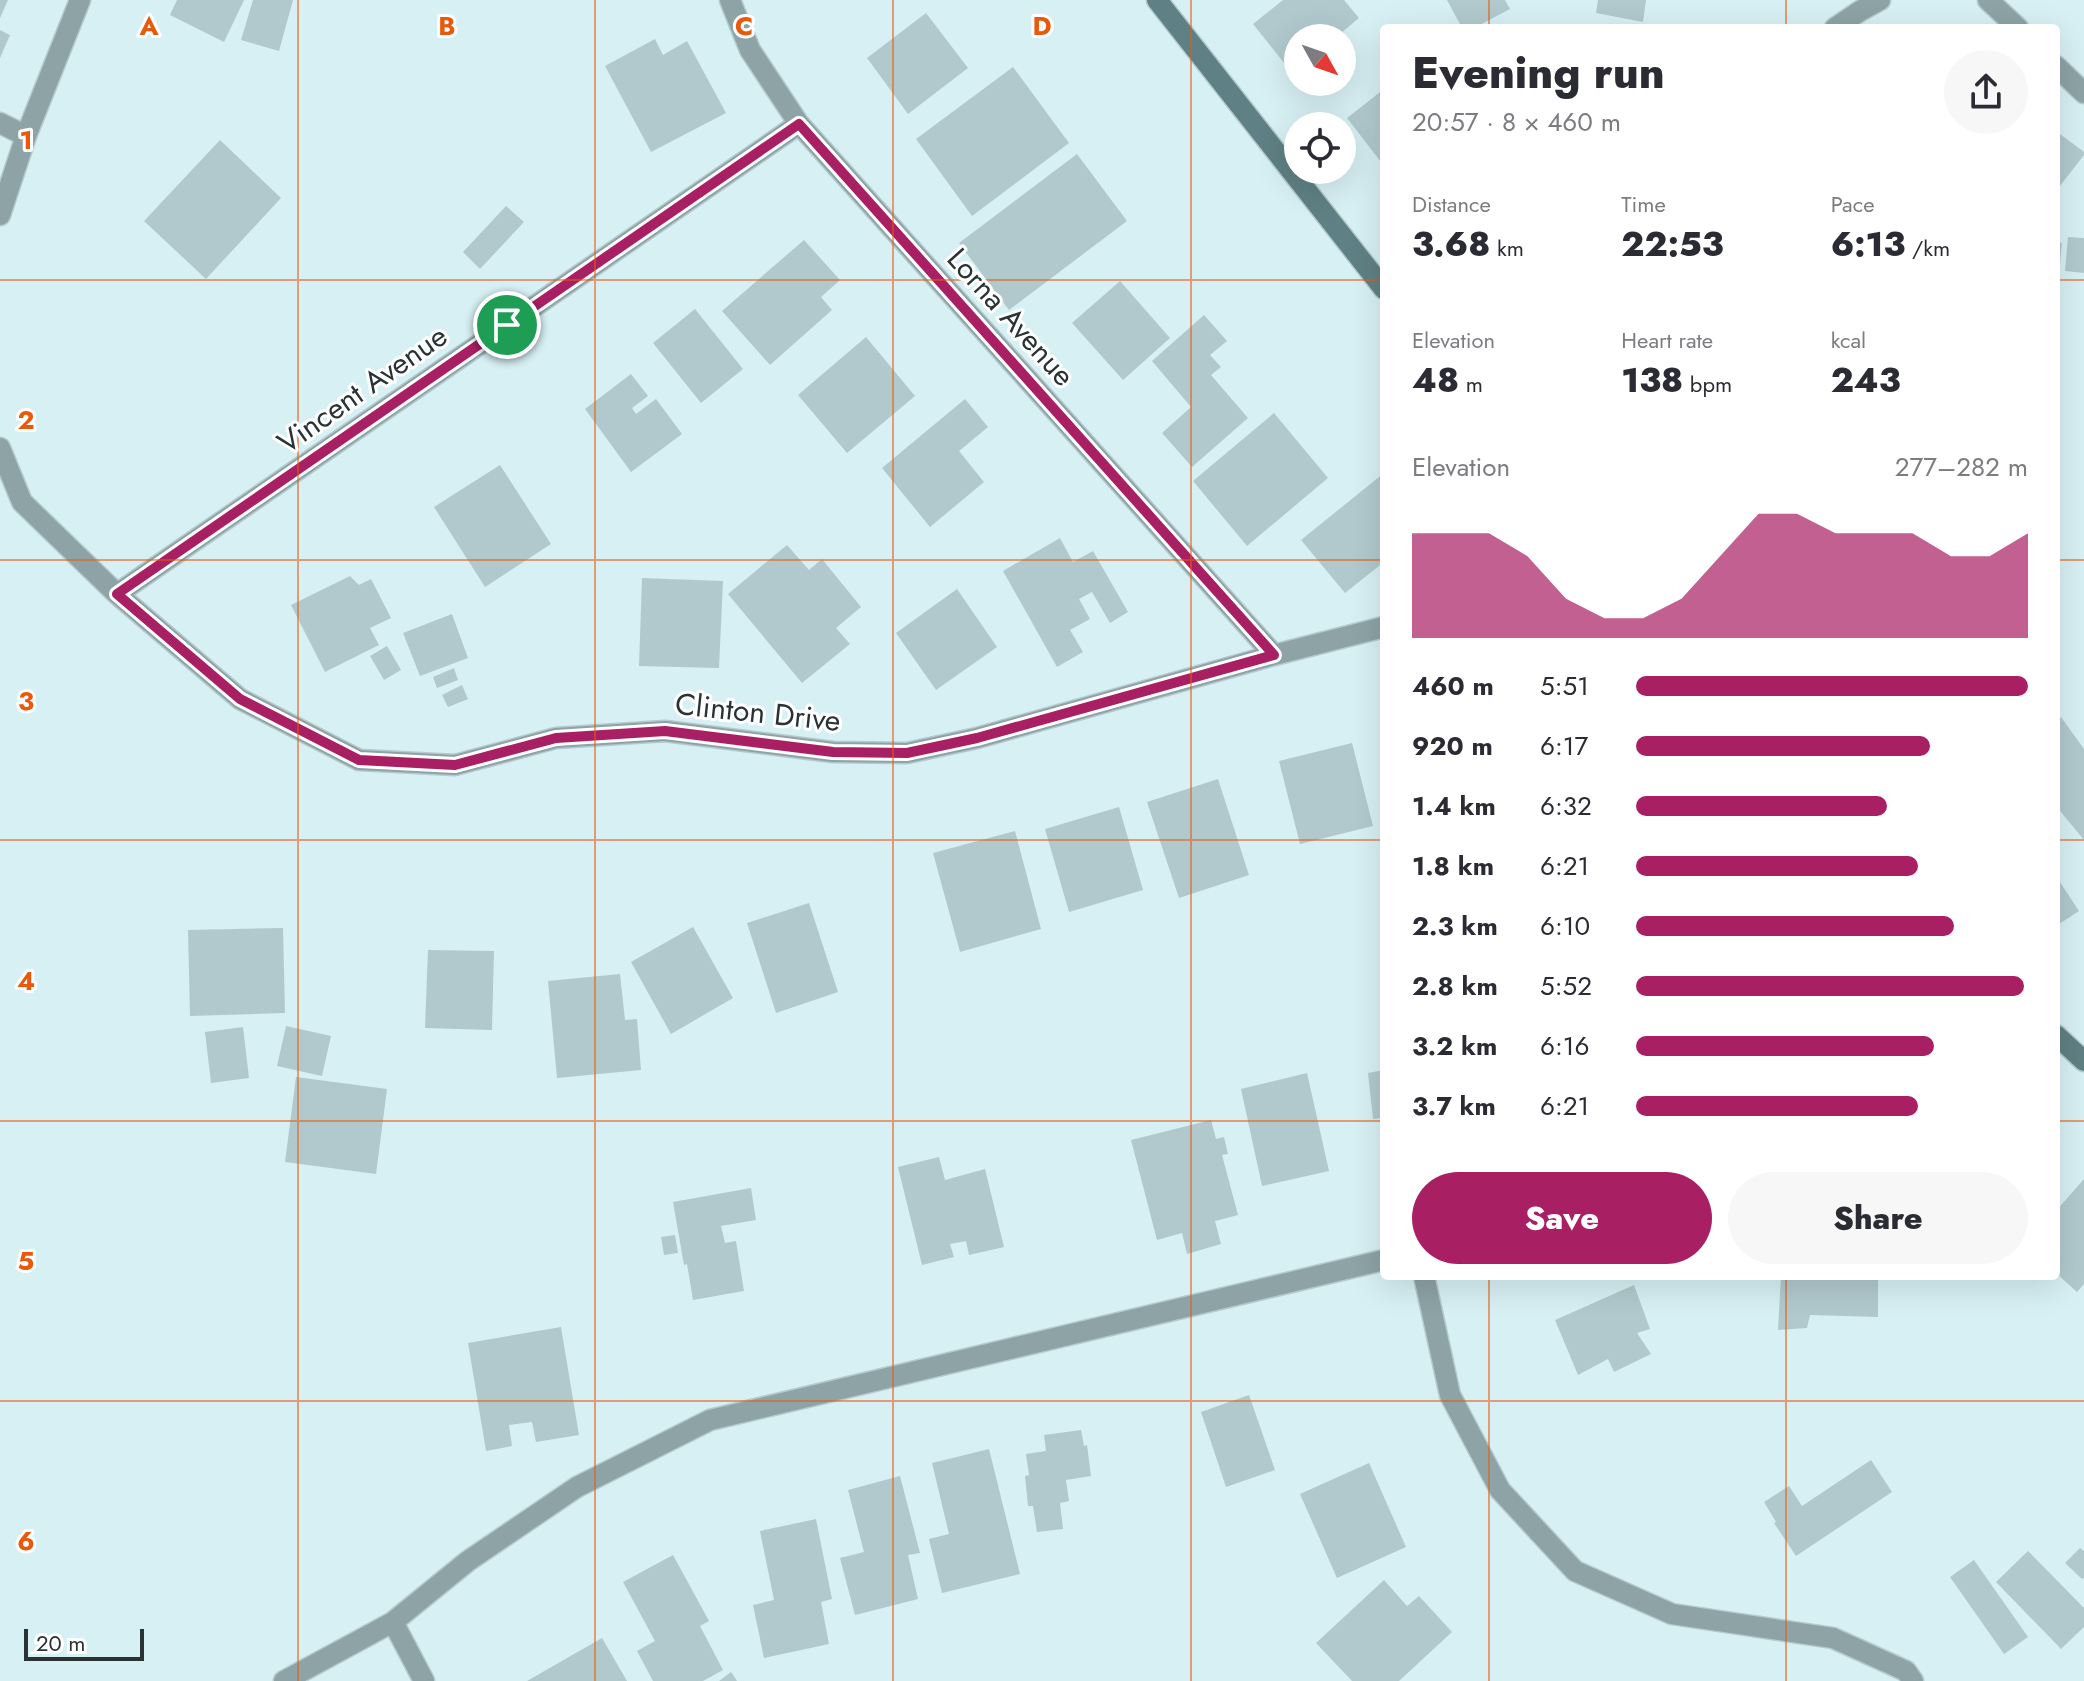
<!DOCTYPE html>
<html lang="en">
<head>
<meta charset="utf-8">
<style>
  body { margin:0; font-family:Jost,sans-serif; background:#f7f7f7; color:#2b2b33; height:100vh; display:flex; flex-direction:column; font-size:30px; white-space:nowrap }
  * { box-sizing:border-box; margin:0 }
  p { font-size:26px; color:#7c7c81 }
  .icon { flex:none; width:44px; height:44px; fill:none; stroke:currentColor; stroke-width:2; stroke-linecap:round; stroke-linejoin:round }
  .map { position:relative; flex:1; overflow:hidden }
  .side { position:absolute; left:1380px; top:24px; width:680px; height:1256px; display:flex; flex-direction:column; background:#fff; border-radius:8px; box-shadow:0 8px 32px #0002 }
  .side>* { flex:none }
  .needle { width:52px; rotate:130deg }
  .tools { position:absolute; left:1284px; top:24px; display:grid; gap:16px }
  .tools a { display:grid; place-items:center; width:72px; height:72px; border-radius:50%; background:#fff; box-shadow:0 8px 32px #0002; font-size:40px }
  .scale { position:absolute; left:24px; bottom:20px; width:120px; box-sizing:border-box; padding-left:8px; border:4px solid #293334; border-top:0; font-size:22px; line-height:28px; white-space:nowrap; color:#293334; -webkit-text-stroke:6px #fff; paint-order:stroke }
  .pin { position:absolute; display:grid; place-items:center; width:68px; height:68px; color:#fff; margin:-34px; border:4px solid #fff; border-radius:50%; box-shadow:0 2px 8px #0007 }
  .round { display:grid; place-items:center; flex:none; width:84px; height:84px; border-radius:42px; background:#f7f7f7 }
  .headline { display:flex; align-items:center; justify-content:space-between; height:136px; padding:0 32px }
  h1 { font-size:44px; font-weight:800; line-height:60px }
  .figures { display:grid; grid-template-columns:repeat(3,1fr); gap:12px; height:136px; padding:8px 32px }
  .figures div { display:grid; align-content:center }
  .figures b { font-size:34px; font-weight:800 }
  .figures small { font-size:22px; font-weight:400 }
  .figures p { font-size:22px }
  .chart { height:224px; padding:16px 32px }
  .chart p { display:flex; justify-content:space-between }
  .chart svg { width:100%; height:144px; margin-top:8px; fill:#a91f63; opacity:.7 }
  .cta { display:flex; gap:16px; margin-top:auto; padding:16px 32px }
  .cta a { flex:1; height:92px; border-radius:48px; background:#a91f63; color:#fff; font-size:32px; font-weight:800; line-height:92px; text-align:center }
  .cta a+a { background:#f7f7f7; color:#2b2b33 }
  ul { padding:0 32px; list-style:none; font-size:26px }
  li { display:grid; grid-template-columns:128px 96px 1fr; align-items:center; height:60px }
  li i { height:20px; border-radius:10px; background:#a91f63 }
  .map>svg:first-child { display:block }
  .building { fill:#b1c9cd }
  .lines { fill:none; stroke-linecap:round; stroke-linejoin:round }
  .street-casing { stroke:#b4cace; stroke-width:23 }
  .secondary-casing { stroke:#b4cace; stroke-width:23 }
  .street { stroke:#8da3a6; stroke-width:20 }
  .secondary { stroke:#5f8084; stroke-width:20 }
  .route-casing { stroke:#fff; stroke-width:16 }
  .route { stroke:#a91f63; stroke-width:10 }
  .grid { fill:none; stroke:#e8590c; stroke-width:2; stroke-opacity:0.55 }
  .labels { text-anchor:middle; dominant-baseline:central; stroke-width:6; stroke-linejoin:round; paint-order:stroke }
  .street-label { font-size:30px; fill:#293334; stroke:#fff }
  .grid-label { font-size:26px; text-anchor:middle; font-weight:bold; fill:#e8590c; stroke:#fff; stroke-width:6; stroke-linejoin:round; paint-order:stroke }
</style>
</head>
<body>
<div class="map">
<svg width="2084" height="1681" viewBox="0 0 2084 1681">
  <rect width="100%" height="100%" fill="#d7f0f4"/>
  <!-- building -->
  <path class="building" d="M 0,0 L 8,0 L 0,18 Z
    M 177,0 L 244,0 L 224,42 L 170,15 Z
    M 253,0 L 293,0 L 279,51 L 241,40 Z
    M 1283,0 L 1344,0 L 1359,18 L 1335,38 L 1298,38 L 1298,68 L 1292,73 L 1253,24 Z
    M 1447,0 L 1505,0 L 1510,9 L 1474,28 L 1462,28 Z
    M 1598,0 L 1646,0 L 1643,22 L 1596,13 Z
    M 926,13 L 968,68 L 908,114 L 867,58 Z
    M 0,30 L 10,35 L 0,58 Z
    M 655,39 L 663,55 L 687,41 L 726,113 L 651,152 L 605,66 Z
    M 1013,67 L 1069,143 L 972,216 L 916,139 Z
    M 1384,89 L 1384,166 L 1347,118 Z
    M 2056,131 L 2084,152 L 2084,155 L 2056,191 Z
    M 220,140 L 281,198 L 206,279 L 144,221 Z
    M 1077,154 L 1127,221 L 1009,310 L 959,243 Z
    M 506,206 L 524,222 L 480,269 L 463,252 Z
    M 2068,237 L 2084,238 L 2084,273 L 2065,271 Z
    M 804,240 L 840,280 L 821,297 L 832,310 L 770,365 L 722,311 Z
    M 2056,242 L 2062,243 L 2058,285 L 2056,285 Z
    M 1120,281 L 1170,338 L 1123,380 L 1072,323 Z
    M 695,309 L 743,369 L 701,403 L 653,343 Z
    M 1204,315 L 1227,341 L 1210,355 L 1221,367 L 1211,375 L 1248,418 L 1192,467 L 1162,433 L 1191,407 L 1152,361 Z
    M 866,337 L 915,396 L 847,453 L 798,395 Z
    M 631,374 L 648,396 L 632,408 L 636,414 L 656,399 L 682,434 L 631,472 L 585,409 Z
    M 965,399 L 988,427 L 959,451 L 984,482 L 930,527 L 882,468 Z
    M 1274,413 L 1328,478 L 1247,546 L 1193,481 Z
    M 500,465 L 551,544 L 485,587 L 434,507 Z
    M 1384,473 L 1384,562 L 1345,593 L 1301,540 Z
    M 1060,538 L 1073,562 L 1093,551 L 1128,612 L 1110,623 L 1092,592 L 1079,599 L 1090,619 L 1070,630 L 1083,652 L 1057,667 L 1003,571 Z
    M 787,545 L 809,570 L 822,559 L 861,607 L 836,628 L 850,644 L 802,683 L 728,594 Z
    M 350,576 L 359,585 L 371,579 L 391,618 L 370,628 L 379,645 L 325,672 L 291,605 Z
    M 642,578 L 723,581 L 719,668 L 639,666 Z
    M 957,589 L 997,647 L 936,690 L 896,633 Z
    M 452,614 L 468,658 L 420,676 L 403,633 Z
    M 387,646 L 401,670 L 384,680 L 370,656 Z
    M 454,668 L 458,680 L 437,688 L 433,677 Z
    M 462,685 L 468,699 L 448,707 L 442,695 Z
    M 2061,717 L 2084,749 L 2084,840 L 2056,806 L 2056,721 Z
    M 1352,743 L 1373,826 L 1300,844 L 1279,761 Z
    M 1218,779 L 1249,875 L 1179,898 L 1147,802 Z
    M 1119,807 L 1143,890 L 1069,912 L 1045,829 Z
    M 1015,831 L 1041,929 L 960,952 L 933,853 Z
    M 2056,876 L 2079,911 L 2056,926 Z
    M 809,903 L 838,992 L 776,1013 L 747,923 Z
    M 693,927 L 733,998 L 671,1034 L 631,962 Z
    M 283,928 L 285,1013 L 190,1016 L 188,930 Z
    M 428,950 L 494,951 L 492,1030 L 425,1028 Z
    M 620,974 L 625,1020 L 637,1019 L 641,1070 L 557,1078 L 548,981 Z
    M 286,1026 L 331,1036 L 322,1076 L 277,1066 Z
    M 243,1027 L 249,1078 L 211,1083 L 205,1032 Z
    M 1384,1070 L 1384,1118 L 1373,1119 L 1368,1073 Z
    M 1307,1073 L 1329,1171 L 1262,1186 L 1241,1089 Z
    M 296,1077 L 387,1089 L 376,1174 L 285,1162 Z
    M 1211,1120 L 1216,1139 L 1224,1137 L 1228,1154 L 1222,1155 L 1238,1215 L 1215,1221 L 1221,1244 L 1187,1254 L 1182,1233 L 1157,1240 L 1131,1140 Z
    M 939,1157 L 945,1180 L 985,1169 L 1004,1247 L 969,1255 L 966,1241 L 950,1244 L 954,1257 L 922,1265 L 898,1167 Z
    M 2084,1179 L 2084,1284 L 2077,1292 L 2056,1273 L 2056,1211 Z
    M 751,1188 L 756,1220 L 721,1226 L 725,1243 L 736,1241 L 744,1291 L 693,1300 L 687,1264 L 684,1265 L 673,1202 Z
    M 675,1235 L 678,1253 L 664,1255 L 661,1237 Z
    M 1781,1276 L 1878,1276 L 1878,1317 L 1810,1315 L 1807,1328 L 1778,1330 Z
    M 1634,1285 L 1650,1329 L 1637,1333 L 1651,1354 L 1614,1372 L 1608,1359 L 1578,1375 L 1555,1320 Z
    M 561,1327 L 579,1435 L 536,1442 L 532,1422 L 509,1425 L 512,1446 L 486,1451 L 468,1343 Z
    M 1249,1395 L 1275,1470 L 1226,1487 L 1201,1412 Z
    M 1081,1430 L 1084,1446 L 1087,1445 L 1091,1476 L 1066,1480 L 1069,1501 L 1060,1503 L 1063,1529 L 1037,1532 L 1033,1506 L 1028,1506 L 1025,1476 L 1029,1475 L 1026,1454 L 1046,1451 L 1044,1435 Z
    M 989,1449 L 1020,1574 L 942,1593 L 929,1539 L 949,1534 L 932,1463 Z
    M 1871,1460 L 1892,1492 L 1796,1556 L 1774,1523 L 1776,1522 L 1764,1502 L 1789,1486 L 1802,1506 Z
    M 1369,1463 L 1406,1547 L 1337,1578 L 1300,1494 Z
    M 900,1476 L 920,1553 L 908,1555 L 918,1599 L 855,1615 L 840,1558 L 864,1552 L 848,1490 Z
    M 816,1519 L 832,1599 L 821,1602 L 829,1644 L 764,1658 L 753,1605 L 774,1600 L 760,1531 Z
    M 2080,1548 L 2084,1551 L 2084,1578 L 2082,1579 L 2065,1563 Z
    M 2028,1551 L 2084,1608 L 2084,1627 L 2061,1649 L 1996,1582 Z
    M 673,1555 L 709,1621 L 700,1626 L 723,1670 L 703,1681 L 653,1681 L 637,1651 L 655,1641 L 623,1582 Z
    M 1974,1560 L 2028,1637 L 2004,1654 L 1950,1577 Z
    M 1384,1580 L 1407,1606 L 1419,1596 L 1452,1632 L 1399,1681 L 1352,1681 L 1316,1643 Z
    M 602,1638 L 627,1681 L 527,1681 Z
    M 731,1672 L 737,1681 L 719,1681 Z"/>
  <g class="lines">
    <!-- street casing -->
    <g class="street-casing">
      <path id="street" d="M 730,0 L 750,50 L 799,124 L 1274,655
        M 1988,0 L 2018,28
        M 1835,28 L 1860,11 L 1880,0
        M 2056,66 L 2084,93
        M 0,123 L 26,136
        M 0,215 L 26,136 L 80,0
        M 0,448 L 22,502 L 117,594 L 240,699 L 359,760 L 455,765 L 556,738 L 665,731 L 833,752 L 907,753 L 977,738 L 1274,655 L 1384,627
        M 117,594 L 799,124
        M 1424,1276 L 1450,1395 L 1500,1490 L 1575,1571 L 1672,1614 L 1833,1638 L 1906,1671 L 1913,1681
        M 393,1622 L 424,1681
        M 284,1681 L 393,1622 L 468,1561 L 577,1487 L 710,1420 L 1384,1260"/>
    </g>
    <!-- secondary casing -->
    <g class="secondary-casing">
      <path id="secondary" d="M 1157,0 L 1384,289
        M 2056,1035 L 2084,1061"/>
    </g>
    <!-- street -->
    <use href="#street" class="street"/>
    <!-- secondary -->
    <use href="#secondary" class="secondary"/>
  </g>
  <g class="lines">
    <!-- route casing -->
    <g class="route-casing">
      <path id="route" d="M 799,124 L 1274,655 L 977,738 L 907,753 L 833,752 L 665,731 L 556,738 L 455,765 L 359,760 L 240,699 L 117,594 Z"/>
    </g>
    <!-- route -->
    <use href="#route" class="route"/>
  </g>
  <!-- grid -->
  <path class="grid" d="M 298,0 L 298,1681M 595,0 L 595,1681M 893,0 L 893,1681M 1191,0 L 1191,1681M 1489,0 L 1489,28M 1786,0 L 1786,28M 0,280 L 1384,280M 2056,280 L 2084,280M 0,560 L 1384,560M 2056,560 L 2084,560M 0,840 L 1384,840M 2056,840 L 2084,840M 0,1121 L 1384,1121M 2056,1121 L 2084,1121M 1489,1276 L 1489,1681M 1786,1276 L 1786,1681M 0,1401 L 2084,1401"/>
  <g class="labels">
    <!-- street labels -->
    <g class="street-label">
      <text transform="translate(1011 317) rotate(48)">Lorna Avenue</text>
      <text transform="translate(362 389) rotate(-35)">Vincent Avenue</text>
      <text transform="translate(758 712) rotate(6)">Clinton Drive</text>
    </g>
  </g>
  <g class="grid-label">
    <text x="149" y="35">A</text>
    <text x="447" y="35">B</text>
    <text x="744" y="35">C</text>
    <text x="1042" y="35">D</text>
    <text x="26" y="149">1</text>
    <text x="26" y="429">2</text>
    <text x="26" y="710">3</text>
    <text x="26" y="990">4</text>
    <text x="26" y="1270">5</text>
    <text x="26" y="1550">6</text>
  </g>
</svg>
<div class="tools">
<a><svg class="needle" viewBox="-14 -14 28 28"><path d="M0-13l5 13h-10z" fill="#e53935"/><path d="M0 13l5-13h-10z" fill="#7c7c81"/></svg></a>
<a><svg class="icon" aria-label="locate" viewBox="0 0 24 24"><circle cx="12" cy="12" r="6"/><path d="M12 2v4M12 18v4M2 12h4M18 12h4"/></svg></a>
</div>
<div class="scale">20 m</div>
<div class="pin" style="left:507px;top:325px;background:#1e9e55"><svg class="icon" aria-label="arrive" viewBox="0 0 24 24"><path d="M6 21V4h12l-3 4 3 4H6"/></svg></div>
<section class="side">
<div class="headline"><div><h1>Evening run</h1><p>20:57 · 8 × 460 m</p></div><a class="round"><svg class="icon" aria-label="share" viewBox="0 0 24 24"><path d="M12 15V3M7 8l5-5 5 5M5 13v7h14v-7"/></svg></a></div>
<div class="figures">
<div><p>Distance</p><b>3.68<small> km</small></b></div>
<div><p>Time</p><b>22:53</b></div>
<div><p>Pace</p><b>6:13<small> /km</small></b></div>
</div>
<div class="figures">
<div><p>Elevation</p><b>48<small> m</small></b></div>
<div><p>Heart rate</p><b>138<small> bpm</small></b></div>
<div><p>kcal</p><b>243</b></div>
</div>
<div class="chart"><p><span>Elevation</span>277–282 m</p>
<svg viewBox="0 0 160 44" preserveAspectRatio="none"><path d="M0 44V12L10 12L20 12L30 19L40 32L50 38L60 38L70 32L80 19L90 6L100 6L110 12L120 12L130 12L140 19L150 19L160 12V44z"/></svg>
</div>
<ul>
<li><b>460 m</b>5:51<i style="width:100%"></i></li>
<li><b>920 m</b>6:17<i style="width:75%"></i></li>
<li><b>1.4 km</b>6:32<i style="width:64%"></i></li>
<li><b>1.8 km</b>6:21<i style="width:72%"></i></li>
<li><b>2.3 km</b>6:10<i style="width:81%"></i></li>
<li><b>2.8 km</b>5:52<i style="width:99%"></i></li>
<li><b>3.2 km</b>6:16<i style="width:76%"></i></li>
<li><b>3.7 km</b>6:21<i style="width:72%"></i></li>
</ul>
<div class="cta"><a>Save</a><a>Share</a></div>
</section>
</div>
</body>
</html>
